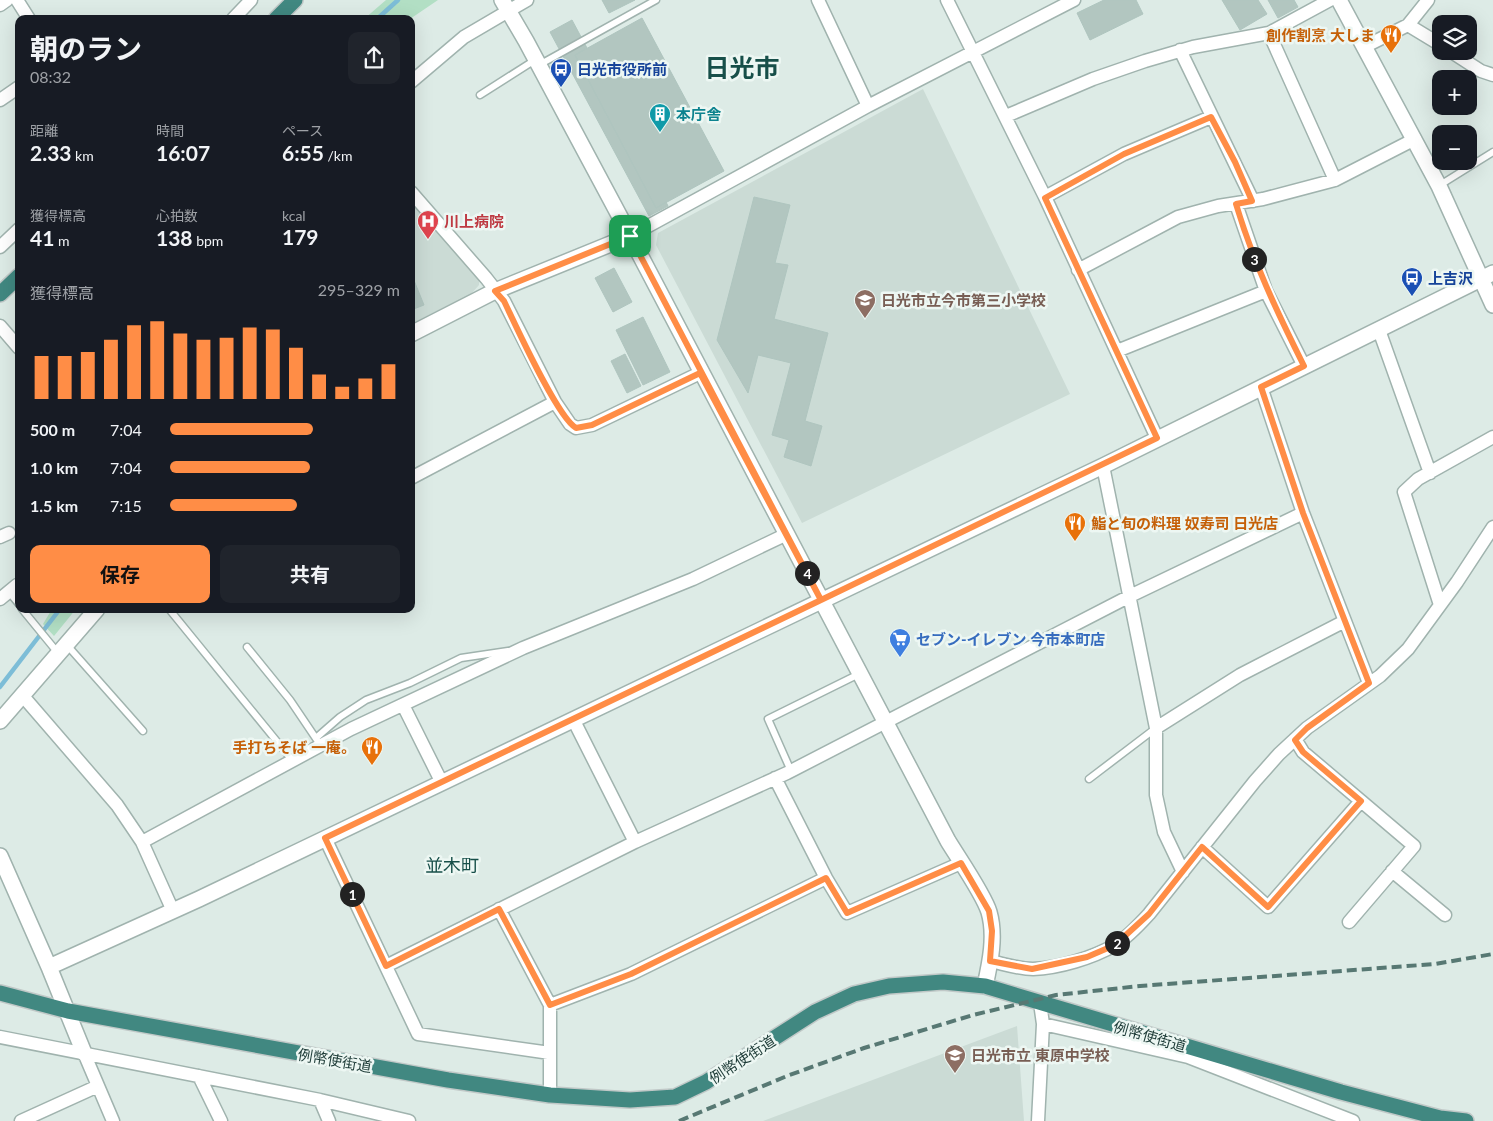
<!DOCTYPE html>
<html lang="ja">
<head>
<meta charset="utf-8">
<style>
  body { margin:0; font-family:Lato,"Noto Sans JP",sans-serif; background:#20242c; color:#f1f3f6; height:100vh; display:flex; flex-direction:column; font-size:19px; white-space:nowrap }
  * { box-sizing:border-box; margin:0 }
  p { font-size:16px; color:#9ea1a6 }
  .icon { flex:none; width:28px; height:28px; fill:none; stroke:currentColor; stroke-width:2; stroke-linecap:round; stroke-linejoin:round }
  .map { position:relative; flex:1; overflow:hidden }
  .side { position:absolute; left:15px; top:15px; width:400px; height:598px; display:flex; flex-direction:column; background:#171b24; border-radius:10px; box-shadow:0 5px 20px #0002 }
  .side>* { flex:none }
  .controls { position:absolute; left:1432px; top:15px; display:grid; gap:10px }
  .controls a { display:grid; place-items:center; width:45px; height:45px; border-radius:10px; background:#171b24; box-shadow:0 5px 20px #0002; font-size:25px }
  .pin { position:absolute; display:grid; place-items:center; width:42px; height:42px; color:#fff; margin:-21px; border-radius:10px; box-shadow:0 2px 8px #0006 }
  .km { position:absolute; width:25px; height:25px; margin:-12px; border-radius:50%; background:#222; color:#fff; font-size:14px; line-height:25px; text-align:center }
  .round { display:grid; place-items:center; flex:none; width:52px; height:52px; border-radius:10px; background:#20242c }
  .overview { display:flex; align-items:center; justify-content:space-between; height:85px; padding:0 15px }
  h1 { font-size:28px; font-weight:700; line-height:38px }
  .figures { display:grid; grid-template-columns:repeat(3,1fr); gap:8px; height:85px; padding:5px 15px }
  .figures div { display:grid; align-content:center }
  .figures b { font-size:21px; font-weight:700 }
  .figures small { font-size:14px; font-weight:400 }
  .figures p { font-size:14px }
  .chart { height:140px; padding:10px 15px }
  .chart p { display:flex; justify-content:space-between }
  .chart svg { width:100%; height:90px; margin-top:5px; stroke:#ff8d46; stroke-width:6 }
  .action { display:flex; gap:10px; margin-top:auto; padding:10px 15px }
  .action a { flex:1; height:58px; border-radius:10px; background:#ff8d46; color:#111; font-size:20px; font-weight:700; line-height:58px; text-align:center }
  .action a+a { background:#20242c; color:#f1f3f6 }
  ul { padding:0 15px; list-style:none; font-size:16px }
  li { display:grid; grid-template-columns:80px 60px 1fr; align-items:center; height:38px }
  li i { height:12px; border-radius:6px; background:#ff8d46 }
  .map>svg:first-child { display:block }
  .built { fill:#cbdbd5 }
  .green { fill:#b2dfc4 }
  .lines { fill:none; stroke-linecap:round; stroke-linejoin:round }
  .stream { stroke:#7dbdd7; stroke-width:4.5 }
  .building { fill:#b2c6c0; stroke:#afc5bf }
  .service-casing { stroke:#a0b3ae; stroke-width:9 }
  .minor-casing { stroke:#a0b3ae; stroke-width:15 }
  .tertiary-casing { stroke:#a0b3ae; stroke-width:18 }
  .trunk-casing { stroke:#c0c8c7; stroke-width:18 }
  .service { stroke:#fff; stroke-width:6 }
  .minor { stroke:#fff; stroke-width:12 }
  .tertiary { stroke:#fff; stroke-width:15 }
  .trunk { stroke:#418881; stroke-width:15 }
  .rail { stroke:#577873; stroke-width:4; stroke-dasharray:10 5; stroke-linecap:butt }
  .route-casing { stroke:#fff; stroke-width:10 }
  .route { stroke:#ff8d46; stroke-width:6 }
  .labels { text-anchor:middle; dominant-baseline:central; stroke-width:5; stroke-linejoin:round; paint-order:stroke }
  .food-label { font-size:15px; font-weight:bold; fill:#c56008; stroke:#edf7f3; text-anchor:end }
  .transit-label { font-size:15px; font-weight:bold; fill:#164399; stroke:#edf7f3; text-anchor:start }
  .culture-label { font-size:15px; font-weight:bold; fill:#0d838f; stroke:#edf7f3; text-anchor:start }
  .health-label { font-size:15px; font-weight:bold; fill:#be3a42; stroke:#edf7f3; text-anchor:start }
  .education-label { font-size:15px; font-weight:bold; fill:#785e54; stroke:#edf7f3; text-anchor:start }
  .shop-label { font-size:15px; font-weight:bold; fill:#366cbe; stroke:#edf7f3; text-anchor:start }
  .street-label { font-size:15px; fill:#1d3b37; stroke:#edf7f3 }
  .quarter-label { font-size:18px; fill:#174f49; stroke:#edf7f3 }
  .town-label { font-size:25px; font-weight:bold; fill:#174f49; stroke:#edf7f3 }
</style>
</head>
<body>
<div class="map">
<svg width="1493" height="1121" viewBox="0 0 1493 1121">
  <rect width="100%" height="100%" fill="#ddebe6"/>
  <!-- built -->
  <path class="built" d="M 923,89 L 1070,394 L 802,523 L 656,245 L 658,233 Z
    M 411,201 L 479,278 L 479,285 L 471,294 L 411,324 Z
    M 1017,1026 L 1024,1121 L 763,1121 Z"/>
  <!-- green -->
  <path class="green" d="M 386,0 L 438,0 L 410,19 L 364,19 Z
    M 52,609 L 76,609 L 54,636 L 43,624 Z"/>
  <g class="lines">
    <!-- stream -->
    <path class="stream" d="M 377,19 L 398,0
      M 0,687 L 60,609"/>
  </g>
  <!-- building -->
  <path class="building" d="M 602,0 L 635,0 L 609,13 Z
    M 1104,0 L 1136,0 L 1143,14 L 1090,40 L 1077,13 Z
    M 1222,0 L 1258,0 L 1267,14 L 1240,30 Z
    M 1268,0 L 1294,0 L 1298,7 L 1278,18 Z
    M 642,18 L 724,171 L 656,208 L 575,55 Z
    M 572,20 L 587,48 L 575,55 L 656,208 L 666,202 L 668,206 L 649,216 L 550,32 Z
    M 754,197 L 790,205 L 775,263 L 788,265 L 774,319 L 828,333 L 805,421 L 822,426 L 811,466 L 784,457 L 789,440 L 772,435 L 791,363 L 758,355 L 748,393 L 717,340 Z
    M 614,268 L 632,302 L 613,312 L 595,278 Z
    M 411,273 L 424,305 L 411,310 Z
    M 643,317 L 670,372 L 643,385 L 616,330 Z
    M 625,354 L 641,386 L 627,393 L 611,361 Z"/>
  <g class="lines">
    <!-- service casing -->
    <g class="service-casing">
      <path id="service" d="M 539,65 L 656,0
        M 480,95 L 535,60
        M 1440,185 L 1493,152
        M 9,592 L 19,604
        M 22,609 L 58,653
        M 169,609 L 292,760
        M 66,644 L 143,731
        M 247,647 L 290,700 L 317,740
        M 316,738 L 340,717 L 366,700 L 410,683 L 461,658 L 508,651
        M 791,771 L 768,719 L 859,674
        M 1089,779 L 1156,728"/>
    </g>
    <!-- minor casing -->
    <g class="minor-casing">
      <path id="minor" d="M 17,0 L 29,19
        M 818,0 L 868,106
        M 947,0 L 1045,197 L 1157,438
        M 0,5 L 7,0
        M 233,19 L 251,0
        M 1408,25 L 1441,45
        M 1269,33 L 1335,180
        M 1364,47 L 1408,25 L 1428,0
        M 1180,50 L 1253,201
        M 1450,51 L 1481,71 L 1493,75
        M 411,82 L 464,37 L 527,0
        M 0,100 L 19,87
        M 1006,116 L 1093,79 L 1145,61 L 1193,47 L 1269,33 L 1330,0
        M 411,192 L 486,278 L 504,301 L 555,402 L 570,424 L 576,428 L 592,425 L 700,373
        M 1045,197 L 1124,154 L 1211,117
        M 1236,204 L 1266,291 L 1304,366
        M 630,236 L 868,106 L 1074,0
        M 0,247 L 19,229
        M 1078,270 L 1178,217 L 1218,206 L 1263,199 L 1335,180 L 1415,139
        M 0,326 L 19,348
        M 1379,330 L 1430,473
        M 1117,351 L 1266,291
        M 1261,387 L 1303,513 L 1369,683
        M 1103,466 L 1156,728 L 1156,795 L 1164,832 L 1183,872
        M 411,478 L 555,402
        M 0,537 L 9,533
        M 0,599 L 17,585
        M 1440,605 L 1404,492 L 1418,479 L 1493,437
        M 22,695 L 117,805 L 142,842 L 173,911
        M 403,705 L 442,783
        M 573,719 L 635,842
        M 1156,728 L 1240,675 L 1345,621
        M 775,778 L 826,878 L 847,913 L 961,863
        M 325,838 L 418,1034 L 550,1053 L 550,1005 L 499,909
        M 142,842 L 351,729 L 523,648 L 693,579 L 787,534
        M 1202,847 L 1268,907 L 1361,801 L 1303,752 L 1295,739
        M 1392,871 L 1445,915
        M 1349,922 L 1414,846 L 1361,801
        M 990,961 C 1004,964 1019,969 1033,969 C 1059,968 1092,958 1115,945 C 1128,937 1139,925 1149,914 L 1255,781 L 1279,754 L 1307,728 L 1380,676 L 1408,649 L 1457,582 L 1493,527
        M 386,966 L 635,842 L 787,773 L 1130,596 L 1303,513
        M 550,1005 L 631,974 L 826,878
        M 1043,1024 L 1188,1057 L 1353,1121
        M 0,1037 L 320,1100 L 409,1121
        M 84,1053 L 113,1121
        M 550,1053 L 550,1095
        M 199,1076 L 221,1121
        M 320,1100 L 329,1121
        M 21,1121 L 98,1086
        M 1038,1121 L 1043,1024 L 1040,1003"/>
    </g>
    <!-- tertiary casing -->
    <g class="tertiary-casing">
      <path id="tertiary" d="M 502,0 L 526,41 L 619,215 L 948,841 C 959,859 984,895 989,912 C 996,936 990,963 985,986
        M 1339,0 L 1439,186 L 1493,305
        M 411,334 L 495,291 L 630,236
        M 0,721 L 97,609
        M 0,856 L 49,967
        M 84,1053 L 49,967 L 199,899 L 1103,466 L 1493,273"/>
    </g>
    <!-- trunk casing -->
    <g class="trunk-casing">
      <path id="trunk" d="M 276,19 L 295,0
        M 0,294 L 19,276
        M 0,993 L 68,1011 L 448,1080 L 550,1095 L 630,1100 L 675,1097 L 706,1082 L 815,1012 L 854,994 L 889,986 L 943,982 L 985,986 L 1341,1092 L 1440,1118 L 1466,1121"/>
    </g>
    <!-- service -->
    <use href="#service" class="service"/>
    <!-- minor -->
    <use href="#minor" class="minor"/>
    <!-- tertiary -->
    <use href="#tertiary" class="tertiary"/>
    <!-- trunk -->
    <use href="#trunk" class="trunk"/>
    <!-- rail -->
    <path class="rail" d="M 679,1121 L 787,1076 L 864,1048 L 973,1015 L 1056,995 L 1140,986 L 1435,964 L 1493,954"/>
  </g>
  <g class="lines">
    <!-- route casing -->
    <g class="route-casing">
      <path id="route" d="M 630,236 L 821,600 L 325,838 L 386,966 L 499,909 L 550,1005 L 631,974 L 826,878 L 847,913 L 961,863 L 989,911 L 992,931 L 990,961 L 1032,969 L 1087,957 L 1115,945 L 1149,914 L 1202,847 L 1268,907 L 1361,801 L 1303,752 L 1295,740 L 1307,728 L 1369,683 L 1303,513 L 1261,387 L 1304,366 C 1277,312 1253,261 1236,204 L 1252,201 L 1235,162 L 1211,117 L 1124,154 L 1045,198 L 1157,438 L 821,600 L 700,373 L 592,425 L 576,428 C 557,417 516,326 504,301 L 495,291 L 630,236"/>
    </g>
    <!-- route -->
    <use href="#route" class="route"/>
  </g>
  <!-- icons -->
  <defs>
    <g id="restaurant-pin" transform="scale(1.125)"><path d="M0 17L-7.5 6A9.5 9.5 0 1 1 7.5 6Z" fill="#e8710a" stroke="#edf7f3"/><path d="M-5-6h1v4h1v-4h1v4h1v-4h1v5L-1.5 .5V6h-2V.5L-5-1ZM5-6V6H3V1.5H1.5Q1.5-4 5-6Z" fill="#fff"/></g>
    <g id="bus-pin" transform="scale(1.125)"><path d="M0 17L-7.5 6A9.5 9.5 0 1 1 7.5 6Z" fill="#1a4fb4" stroke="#edf7f3"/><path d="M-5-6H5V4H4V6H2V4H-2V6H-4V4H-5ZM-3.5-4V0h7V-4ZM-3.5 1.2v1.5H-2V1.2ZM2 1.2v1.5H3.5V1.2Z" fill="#fff"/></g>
    <g id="building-pin" transform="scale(1.125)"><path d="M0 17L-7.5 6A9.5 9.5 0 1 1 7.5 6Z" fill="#0f9aa8" stroke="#edf7f3"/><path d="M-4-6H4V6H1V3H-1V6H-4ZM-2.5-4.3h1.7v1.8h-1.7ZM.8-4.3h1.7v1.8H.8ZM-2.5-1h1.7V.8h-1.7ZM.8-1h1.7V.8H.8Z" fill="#fff"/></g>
    <g id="hospital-pin" transform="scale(1.125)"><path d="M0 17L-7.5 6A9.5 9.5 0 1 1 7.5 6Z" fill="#e0444e" stroke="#edf7f3"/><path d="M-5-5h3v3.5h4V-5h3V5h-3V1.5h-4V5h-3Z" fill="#fff"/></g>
    <g id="school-pin" transform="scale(1.125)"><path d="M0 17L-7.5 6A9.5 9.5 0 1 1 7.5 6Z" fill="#8d6e63" stroke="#edf7f3"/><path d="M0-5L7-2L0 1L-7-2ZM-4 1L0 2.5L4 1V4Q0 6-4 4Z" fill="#fff"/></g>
    <g id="supermarket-pin" transform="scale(1.125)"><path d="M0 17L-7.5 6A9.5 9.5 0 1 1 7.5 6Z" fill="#3f7fe0" stroke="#edf7f3"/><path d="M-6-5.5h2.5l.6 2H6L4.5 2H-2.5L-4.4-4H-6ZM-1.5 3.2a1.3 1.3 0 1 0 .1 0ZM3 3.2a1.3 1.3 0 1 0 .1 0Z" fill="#fff"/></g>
  </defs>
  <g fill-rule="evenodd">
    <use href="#restaurant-pin" x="1391" y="35"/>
    <use href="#bus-pin" x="561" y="69"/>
    <use href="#building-pin" x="660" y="114"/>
    <use href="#hospital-pin" x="428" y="221"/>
    <use href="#bus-pin" x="1412" y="278"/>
    <use href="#school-pin" x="865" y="300"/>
    <use href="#restaurant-pin" x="1075" y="523"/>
    <use href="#supermarket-pin" x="900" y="639"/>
    <use href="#restaurant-pin" x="372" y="747"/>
    <use href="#school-pin" x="955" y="1055"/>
  </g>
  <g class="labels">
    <!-- food labels -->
    <g class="food-label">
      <text x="1375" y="35">創作割烹 大しま</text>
      <text x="1091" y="523" text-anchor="start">鮨と旬の料理 奴寿司 日光店</text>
      <text x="356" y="747">手打ちそば 一庵。</text>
    </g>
    <!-- transit labels -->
    <g class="transit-label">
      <text x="577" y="69">日光市役所前</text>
      <text x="1428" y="278">上吉沢</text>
    </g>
    <!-- culture labels -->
    <g class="culture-label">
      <text x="676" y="114">本庁舎</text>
    </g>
    <!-- health labels -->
    <g class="health-label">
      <text x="444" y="221">川上病院</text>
    </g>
    <!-- education labels -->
    <g class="education-label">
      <text x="881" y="300">日光市立今市第三小学校</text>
      <text x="971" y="1055">日光市立 東原中学校</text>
    </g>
    <!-- shop labels -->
    <g class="shop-label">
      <text x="916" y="639">セブン-イレブン 今市本町店</text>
    </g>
    <!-- street labels -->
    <g class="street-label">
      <text transform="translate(1150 1036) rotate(16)">例幣使街道</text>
      <text transform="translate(742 1059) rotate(-33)">例幣使街道</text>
      <text transform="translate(335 1060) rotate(10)">例幣使街道</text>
    </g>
    <!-- quarter labels -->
    <g class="quarter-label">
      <text x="452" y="865">並木町</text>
    </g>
    <!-- town labels -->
    <g class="town-label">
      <text x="742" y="67">日光市</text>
    </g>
  </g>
</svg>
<div class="controls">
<a><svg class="icon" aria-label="layers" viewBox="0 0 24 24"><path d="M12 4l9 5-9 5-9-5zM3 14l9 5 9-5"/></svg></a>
<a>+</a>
<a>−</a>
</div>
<div class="pin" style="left:630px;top:236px;background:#1e9e55"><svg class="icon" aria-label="arrive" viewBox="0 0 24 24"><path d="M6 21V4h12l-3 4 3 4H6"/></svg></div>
<b class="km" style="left:352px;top:894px">1</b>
<b class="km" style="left:1117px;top:943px">2</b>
<b class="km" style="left:1254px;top:259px">3</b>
<b class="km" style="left:807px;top:573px">4</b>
<section class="side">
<div class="overview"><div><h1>朝のラン</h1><p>08:32</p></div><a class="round"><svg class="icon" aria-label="share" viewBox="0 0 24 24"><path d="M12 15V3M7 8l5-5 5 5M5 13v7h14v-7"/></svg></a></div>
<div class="figures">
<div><p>距離</p><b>2.33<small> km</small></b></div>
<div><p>時間</p><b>16:07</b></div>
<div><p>ペース</p><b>6:55<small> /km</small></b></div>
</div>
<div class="figures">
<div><p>獲得標高</p><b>41<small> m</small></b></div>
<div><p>心拍数</p><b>138<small> bpm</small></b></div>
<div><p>kcal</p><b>179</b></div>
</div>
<div class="chart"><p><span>獲得標高</span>295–329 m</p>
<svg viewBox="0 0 160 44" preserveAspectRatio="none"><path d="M5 44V23M15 44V23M25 44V21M35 44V15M45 44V8M55 44V6M65 44V12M75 44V15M85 44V14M95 44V9M105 44V10M115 44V19M125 44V32M135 44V38M145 44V34M155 44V27"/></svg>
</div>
<ul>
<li><b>500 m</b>7:04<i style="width:62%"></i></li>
<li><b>1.0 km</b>7:04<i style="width:61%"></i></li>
<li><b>1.5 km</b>7:15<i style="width:55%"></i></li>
</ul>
<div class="action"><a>保存</a><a>共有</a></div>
</section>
</div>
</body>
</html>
